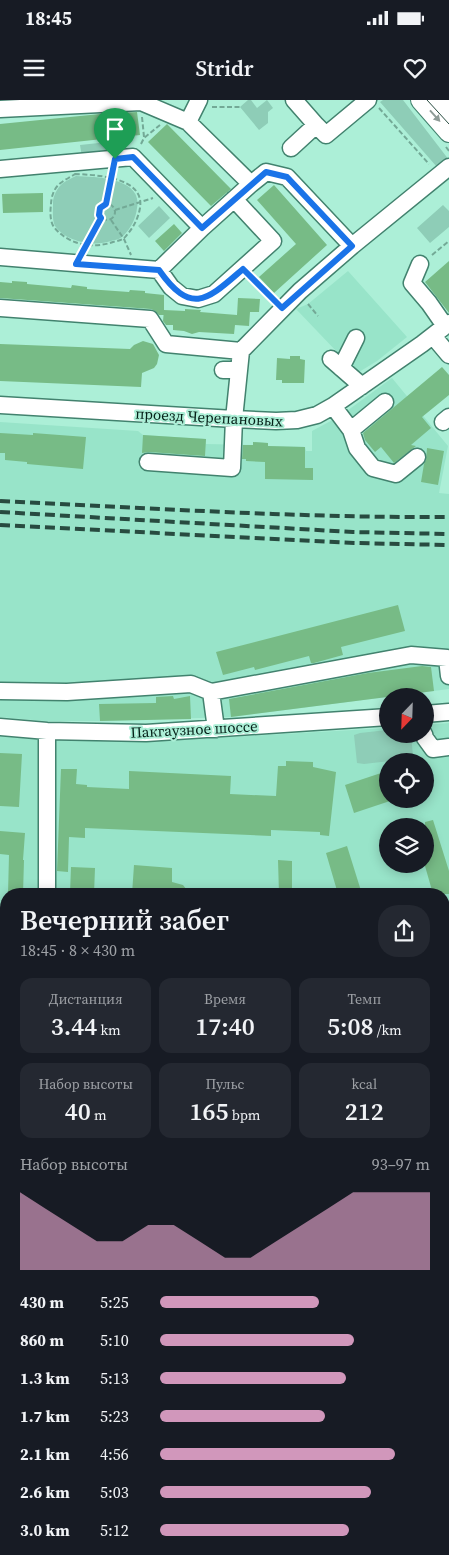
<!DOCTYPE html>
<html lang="ru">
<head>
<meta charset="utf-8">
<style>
  body { margin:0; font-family:"Source Serif 4",serif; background:#242831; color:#f1f3f6; height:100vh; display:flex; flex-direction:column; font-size:19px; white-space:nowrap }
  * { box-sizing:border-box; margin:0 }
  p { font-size:16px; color:#9ea1a6 }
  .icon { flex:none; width:28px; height:28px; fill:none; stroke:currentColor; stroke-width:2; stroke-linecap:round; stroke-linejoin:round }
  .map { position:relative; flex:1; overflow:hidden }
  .panel { position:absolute; left:0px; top:788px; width:450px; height:668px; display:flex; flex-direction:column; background:#171b24; border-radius:20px 20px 0 0; box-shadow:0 2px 12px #0003 }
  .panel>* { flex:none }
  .needle { width:32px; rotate:203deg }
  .controls { position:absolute; left:379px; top:588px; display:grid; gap:10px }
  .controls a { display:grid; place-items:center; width:55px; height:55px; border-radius:50%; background:#171b24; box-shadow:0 2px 12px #0003; font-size:25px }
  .pin { position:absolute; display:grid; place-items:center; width:42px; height:42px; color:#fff; margin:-51px -21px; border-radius:50% 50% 50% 0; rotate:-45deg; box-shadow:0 0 5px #0007 }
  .pin .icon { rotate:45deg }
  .round { display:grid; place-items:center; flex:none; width:52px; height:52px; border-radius:20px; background:#242831 }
  .headline { display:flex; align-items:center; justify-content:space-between; height:85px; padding:0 20px }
  h1 { font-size:28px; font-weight:600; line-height:38px }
  .stats { display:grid; grid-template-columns:repeat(3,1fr); gap:8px; height:85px; padding:5px 20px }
  .stats div { display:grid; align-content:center; border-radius:12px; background:#242831; text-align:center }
  .stats b { font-size:25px; font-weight:600 }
  .stats small { font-size:14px; font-weight:400 }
  .stats p { font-size:14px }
  .chart { height:140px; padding:10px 20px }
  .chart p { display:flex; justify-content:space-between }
  .chart svg { width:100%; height:90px; margin-top:5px; fill:#d197bb; opacity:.7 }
  ul { padding:0 20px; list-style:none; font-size:16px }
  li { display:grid; grid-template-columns:80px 60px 1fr; align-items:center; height:38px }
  li i { height:12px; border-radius:6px; background:#d197bb }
  .status { display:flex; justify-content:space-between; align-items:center; height:35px; padding:0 25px; background:#171b24; direction:ltr }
  .status svg { height:14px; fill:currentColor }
  header { display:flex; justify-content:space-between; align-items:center; height:65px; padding:0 20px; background:#171b24; font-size:22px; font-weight:600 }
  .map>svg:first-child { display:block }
  .built { fill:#98e4c9; fill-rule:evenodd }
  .green { fill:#8ecdb7 }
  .building { fill:#77bb86 }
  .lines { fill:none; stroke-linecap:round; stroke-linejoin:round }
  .minor-casing { stroke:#42826e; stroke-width:19 }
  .major-casing { stroke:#42826e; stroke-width:22 }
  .path { stroke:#73a996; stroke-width:2; stroke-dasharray:5 2.5; stroke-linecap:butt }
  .minor { stroke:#fff; stroke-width:16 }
  .major { stroke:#fff; stroke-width:20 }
  .tram { stroke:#284b40; stroke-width:1 }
  .rail { stroke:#284b40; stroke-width:4; stroke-dasharray:10 5; stroke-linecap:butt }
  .oneway { fill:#8e9b97 }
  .route-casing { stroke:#fff; stroke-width:10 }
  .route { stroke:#1a73e8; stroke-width:6 }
  .labels { text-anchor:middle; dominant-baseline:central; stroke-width:4; stroke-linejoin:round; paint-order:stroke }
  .street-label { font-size:15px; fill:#052018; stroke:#acefd7 }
</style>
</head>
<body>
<div class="status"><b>18:45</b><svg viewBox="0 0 49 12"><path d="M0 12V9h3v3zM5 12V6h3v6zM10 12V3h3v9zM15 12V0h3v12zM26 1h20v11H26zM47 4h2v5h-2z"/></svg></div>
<header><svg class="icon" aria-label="menu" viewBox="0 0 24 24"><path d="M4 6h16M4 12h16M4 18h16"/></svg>Stridr<svg class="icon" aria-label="heart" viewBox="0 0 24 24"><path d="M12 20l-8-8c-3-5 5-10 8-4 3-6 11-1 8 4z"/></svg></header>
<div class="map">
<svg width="449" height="1455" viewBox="0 0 449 1455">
  <rect width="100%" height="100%" fill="#acefd7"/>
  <!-- built -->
  <path class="built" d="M 348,171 L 407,237 L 377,261 L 359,272 L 338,253 L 296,209 L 308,204 Z
    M 392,278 L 448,346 L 439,393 L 449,394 L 449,589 L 231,617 L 100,621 L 44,621 L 0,617 L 0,322 L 138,331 L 143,335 L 206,339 L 206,344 L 253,345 L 253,342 L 268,343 L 268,346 L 305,347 L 306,351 L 312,351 L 312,331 L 340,316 Z
    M 449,623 L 449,867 L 444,868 L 444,794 L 6,794 L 6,1005 L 0,1002 L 0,632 L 39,636 L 143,642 L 387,628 L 388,634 L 425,634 L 425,625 ZM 388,661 L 425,661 L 425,699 L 388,699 ZM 388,726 L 425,726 L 425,764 L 388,764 Z
    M 0,1019 L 6,1022 L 6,1449 L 440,1449 L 438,1455 L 0,1455 Z
    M 444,1190 L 449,1192 L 449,1420 L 444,1437 Z"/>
  <!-- green -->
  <path class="green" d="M 248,0 L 251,0 L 257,8 L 267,0 L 273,8 L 268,12 L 268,23 L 259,30 L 240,7 Z
    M 383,0 L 403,0 L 449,60 L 437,67 L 380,2 Z
    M 108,42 L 109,54 L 82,57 L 80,45 Z
    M 76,76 C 97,77 143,78 137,108 C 136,118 131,128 124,135 C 121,139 115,140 111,141 C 94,147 66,142 55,126 C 52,120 53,110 53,103 C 53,96 57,88 63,83 C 67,80 72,78 76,76 Z
    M 443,105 L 449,111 L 449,127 L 430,143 L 417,128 Z
    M 159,106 L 170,118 L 149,138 L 138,126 Z
    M 387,630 L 388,634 L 411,634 L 413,656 L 407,659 L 364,664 L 357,663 L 354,635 L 360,633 Z"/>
  <!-- building -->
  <path class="building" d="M 137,12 L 140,35 L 0,50 L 0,24 L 100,14 Z
    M 167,24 L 231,89 L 211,106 L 148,42 Z
    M 274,85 L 327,145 L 274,193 L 259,177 L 296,144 L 257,100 Z
    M 43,93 L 43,112 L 3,113 L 2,94 Z
    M 174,124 L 182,133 L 164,151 L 155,141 Z
    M 449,161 L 449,213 L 425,182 Z
    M 12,181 L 27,182 L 27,184 L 71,188 L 72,185 L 87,187 L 87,189 L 129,192 L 130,190 L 145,191 L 145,193 L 164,195 L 164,215 L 159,215 L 155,211 L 151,209 L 0,198 L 0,182 L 12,183 Z
    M 238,198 L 260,199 L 259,212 L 250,212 L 249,226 L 235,225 L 234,234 L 199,232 L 192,234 L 184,231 L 173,230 L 173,225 L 166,225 L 163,221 L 164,210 L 185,211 L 185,209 L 201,210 L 200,212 L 237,215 Z
    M 143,241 L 153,244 L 159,255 L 157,264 L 154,268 L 142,273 L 141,287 L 0,281 L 0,244 L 130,249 L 134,245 Z
    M 290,256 L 300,256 L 300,259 L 305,260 L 304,283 L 282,283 L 282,280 L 276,280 L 277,258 L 290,259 Z
    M 442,267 L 449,275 L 449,295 L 422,317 L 431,328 L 411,345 L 416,346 L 394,363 L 381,347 L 375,352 L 365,340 L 363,333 Z
    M 0,333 L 33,335 L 33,333 L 86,337 L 83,369 L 27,364 L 27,362 L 5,360 L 5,353 L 0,353 Z
    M 143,335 L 206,339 L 205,356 L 149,352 L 142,353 Z
    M 253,342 L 268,343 L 268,346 L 305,347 L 305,368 L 313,368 L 313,380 L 265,379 L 265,362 L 246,361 L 246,359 L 242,359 L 243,345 L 253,345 Z
    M 427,348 L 444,351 L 438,385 L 421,382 L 424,364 L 426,360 Z
    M 398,505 L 405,531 L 341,547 L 343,555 L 314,563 L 311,563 L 309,556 L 255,570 L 254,567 L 223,575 L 216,552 Z
    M 422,566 L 431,567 L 434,591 L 231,617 L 229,599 L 368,573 Z
    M 173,596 L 174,599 L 190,596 L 191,619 L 100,621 L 99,604 L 156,603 L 156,597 Z
    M 0,653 L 22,654 L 19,707 L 0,706 Z
    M 286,661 L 313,662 L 313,667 L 336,672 L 329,736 L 320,735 L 320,732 L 271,730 L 271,736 L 85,728 L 85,738 L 69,737 L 68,772 L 57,771 L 61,669 L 77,669 L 76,684 L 87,685 L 87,687 L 129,689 L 129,671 L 231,676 L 230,694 L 276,696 L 278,666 L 286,666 Z
    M 381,673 L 388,693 L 388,699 L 390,701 L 354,713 L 345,685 Z
    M 433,720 L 449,771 L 449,794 L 433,794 L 425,766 L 425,722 Z
    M 0,731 L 25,733 L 23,760 L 24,760 L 23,794 L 8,794 L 9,755 L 0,754 Z
    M 347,746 L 362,794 L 338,794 L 326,753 Z
    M 278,760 L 292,761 L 292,794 L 279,794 Z
    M 134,765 L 172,768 L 172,782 L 183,785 L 190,794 L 132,794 Z
    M 71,767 L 95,768 L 94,794 L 70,794 Z"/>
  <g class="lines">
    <!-- minor casing -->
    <g class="minor-casing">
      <path id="minor" d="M 294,0 L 316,25
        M 0,9 L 141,2 L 188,22 L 251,84 L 266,72 L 287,77 L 352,146
        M 188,22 L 199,0
        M 291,48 L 316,25 L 326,35 L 368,0
        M 0,69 L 133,57 L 202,128 L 251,84
        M 202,128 L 159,170 L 171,187 L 182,196 L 198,199 L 214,194 L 273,141 L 234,99
        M 0,157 L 159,170
        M 420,164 L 412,183 L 429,203 L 445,226
        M 0,208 L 150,219 L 166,244 L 241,251
        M 433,236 L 449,255
        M 331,259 L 362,286
        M 341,268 L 356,238
        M 223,270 L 238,270
        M 0,305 L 234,319 L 276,321 L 297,320 L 317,315 L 333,306 L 422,244 L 449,223
        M 333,306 L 351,330 L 385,302
        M 443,322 L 449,317
        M 351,330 L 357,348 L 373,368 L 396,374 L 417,357
        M 148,362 L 232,368 L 234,319 L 241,251 L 300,191 L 352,146 L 449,67
        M 0,591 L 67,592 L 191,584 L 211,592
        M 425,614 L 449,612
        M 0,627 L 47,631 L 146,633 L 388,617
        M 216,629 L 211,592 L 411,555 L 447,558 L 449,576
        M 47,631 L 47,794
        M 424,634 L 425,638 L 433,649 L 449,647
        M 444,894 L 444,892
        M 444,984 L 447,974
        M 0,1009 L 6,1012
        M 444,1114 L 449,1116
        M 444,1179 L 449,1181
        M 0,1338 L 3,1328
        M 32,1455 L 35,1449
        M 326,1455 L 326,1449"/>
    </g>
    <!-- major casing -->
    <g class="major-casing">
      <path id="major" d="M 421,0 L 449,32
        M 441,0 L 449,9"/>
    </g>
    <!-- path -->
    <path class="path" d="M 212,7 L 240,7
      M 379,8 L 429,64
      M 142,17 L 144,37
      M 113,38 L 114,45
      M 141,44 L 144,38 L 160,25
      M 446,47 L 449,51
      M 75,74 C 97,75 145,77 140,108 C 138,119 133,128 126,136 C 123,140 118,141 113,142 C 93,149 68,145 54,127 C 50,122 50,111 51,105 C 51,97 54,87 62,82 C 66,79 71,77 75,74 Z
      M99 112a8 8 0 1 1 16 0a8 8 0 1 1-16 0Z
      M 106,104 L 113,72
      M 115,110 L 153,98
      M 111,120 L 124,139 L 131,155
      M 84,149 L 101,118
      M 432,155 L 449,141
      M 252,177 L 273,199
      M 308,204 L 318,216"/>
    <!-- minor -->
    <use href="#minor" class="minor"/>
    <!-- major -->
    <use href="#major" class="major"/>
    <!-- tram -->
    <path class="tram" d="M 427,0 L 449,24"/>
    <!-- rail -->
    <path class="rail" d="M 0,401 C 150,408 299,418 449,417
      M 0,412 L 353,432 L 449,434
      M 0,425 L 354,443 L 449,445"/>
  </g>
  <!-- one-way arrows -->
  <defs><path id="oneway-solid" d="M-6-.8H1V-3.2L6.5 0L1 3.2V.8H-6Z" transform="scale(1.25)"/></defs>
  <use class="oneway" href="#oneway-solid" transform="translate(435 16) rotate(48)"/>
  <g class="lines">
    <!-- route casing -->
    <g class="route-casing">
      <path id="route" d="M 133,57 L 202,128 L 266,72 L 287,77 L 352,146 L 282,208 L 243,169 C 208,199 192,217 159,170 L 76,164 L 101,118 L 99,115 L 100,108 L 106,104 L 115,59 Z"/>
    </g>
    <!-- route -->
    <use href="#route" class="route"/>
  </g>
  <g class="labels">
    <!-- street labels -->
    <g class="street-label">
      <text transform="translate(209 317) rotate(3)">проезд Черепановых</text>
      <text transform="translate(194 629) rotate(-3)">Пакгаузное шоссе</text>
    </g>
  </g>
</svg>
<div class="controls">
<a><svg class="needle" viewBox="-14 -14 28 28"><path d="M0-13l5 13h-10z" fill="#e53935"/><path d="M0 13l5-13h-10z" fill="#9ea1a6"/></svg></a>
<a><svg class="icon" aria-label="locate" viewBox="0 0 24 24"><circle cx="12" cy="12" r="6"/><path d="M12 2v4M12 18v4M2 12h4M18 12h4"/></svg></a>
<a><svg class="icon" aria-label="layers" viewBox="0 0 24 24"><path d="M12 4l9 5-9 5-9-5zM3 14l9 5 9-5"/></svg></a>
</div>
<div class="pin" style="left:115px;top:59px;background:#1e9e55"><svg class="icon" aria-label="arrive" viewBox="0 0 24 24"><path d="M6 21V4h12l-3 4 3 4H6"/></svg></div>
<section class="panel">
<div class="headline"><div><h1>Вечерний забег</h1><p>18:45 · 8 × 430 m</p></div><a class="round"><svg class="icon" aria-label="share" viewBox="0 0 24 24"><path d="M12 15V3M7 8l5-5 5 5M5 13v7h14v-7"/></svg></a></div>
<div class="stats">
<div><p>Дистанция</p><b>3.44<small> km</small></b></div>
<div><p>Время</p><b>17:40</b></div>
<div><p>Темп</p><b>5:08<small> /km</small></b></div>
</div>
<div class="stats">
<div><p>Набор высоты</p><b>40<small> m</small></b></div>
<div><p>Пульс</p><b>165<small> bpm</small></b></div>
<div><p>kcal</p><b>212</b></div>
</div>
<div class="chart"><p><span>Набор высоты</span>93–97 m</p>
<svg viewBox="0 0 160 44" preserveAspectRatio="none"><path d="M0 44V6L10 14L20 22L30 30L40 30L50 22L60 22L70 30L80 38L90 38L100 30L110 22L120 14L130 6L140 6L150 6L160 6V44z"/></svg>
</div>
<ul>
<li><b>430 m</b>5:25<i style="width:59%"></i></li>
<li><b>860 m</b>5:10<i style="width:72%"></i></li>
<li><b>1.3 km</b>5:13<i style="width:69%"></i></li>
<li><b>1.7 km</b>5:23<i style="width:61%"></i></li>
<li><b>2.1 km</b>4:56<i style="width:87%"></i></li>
<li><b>2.6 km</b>5:03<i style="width:78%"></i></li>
<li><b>3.0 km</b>5:12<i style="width:70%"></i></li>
</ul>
</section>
</div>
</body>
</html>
